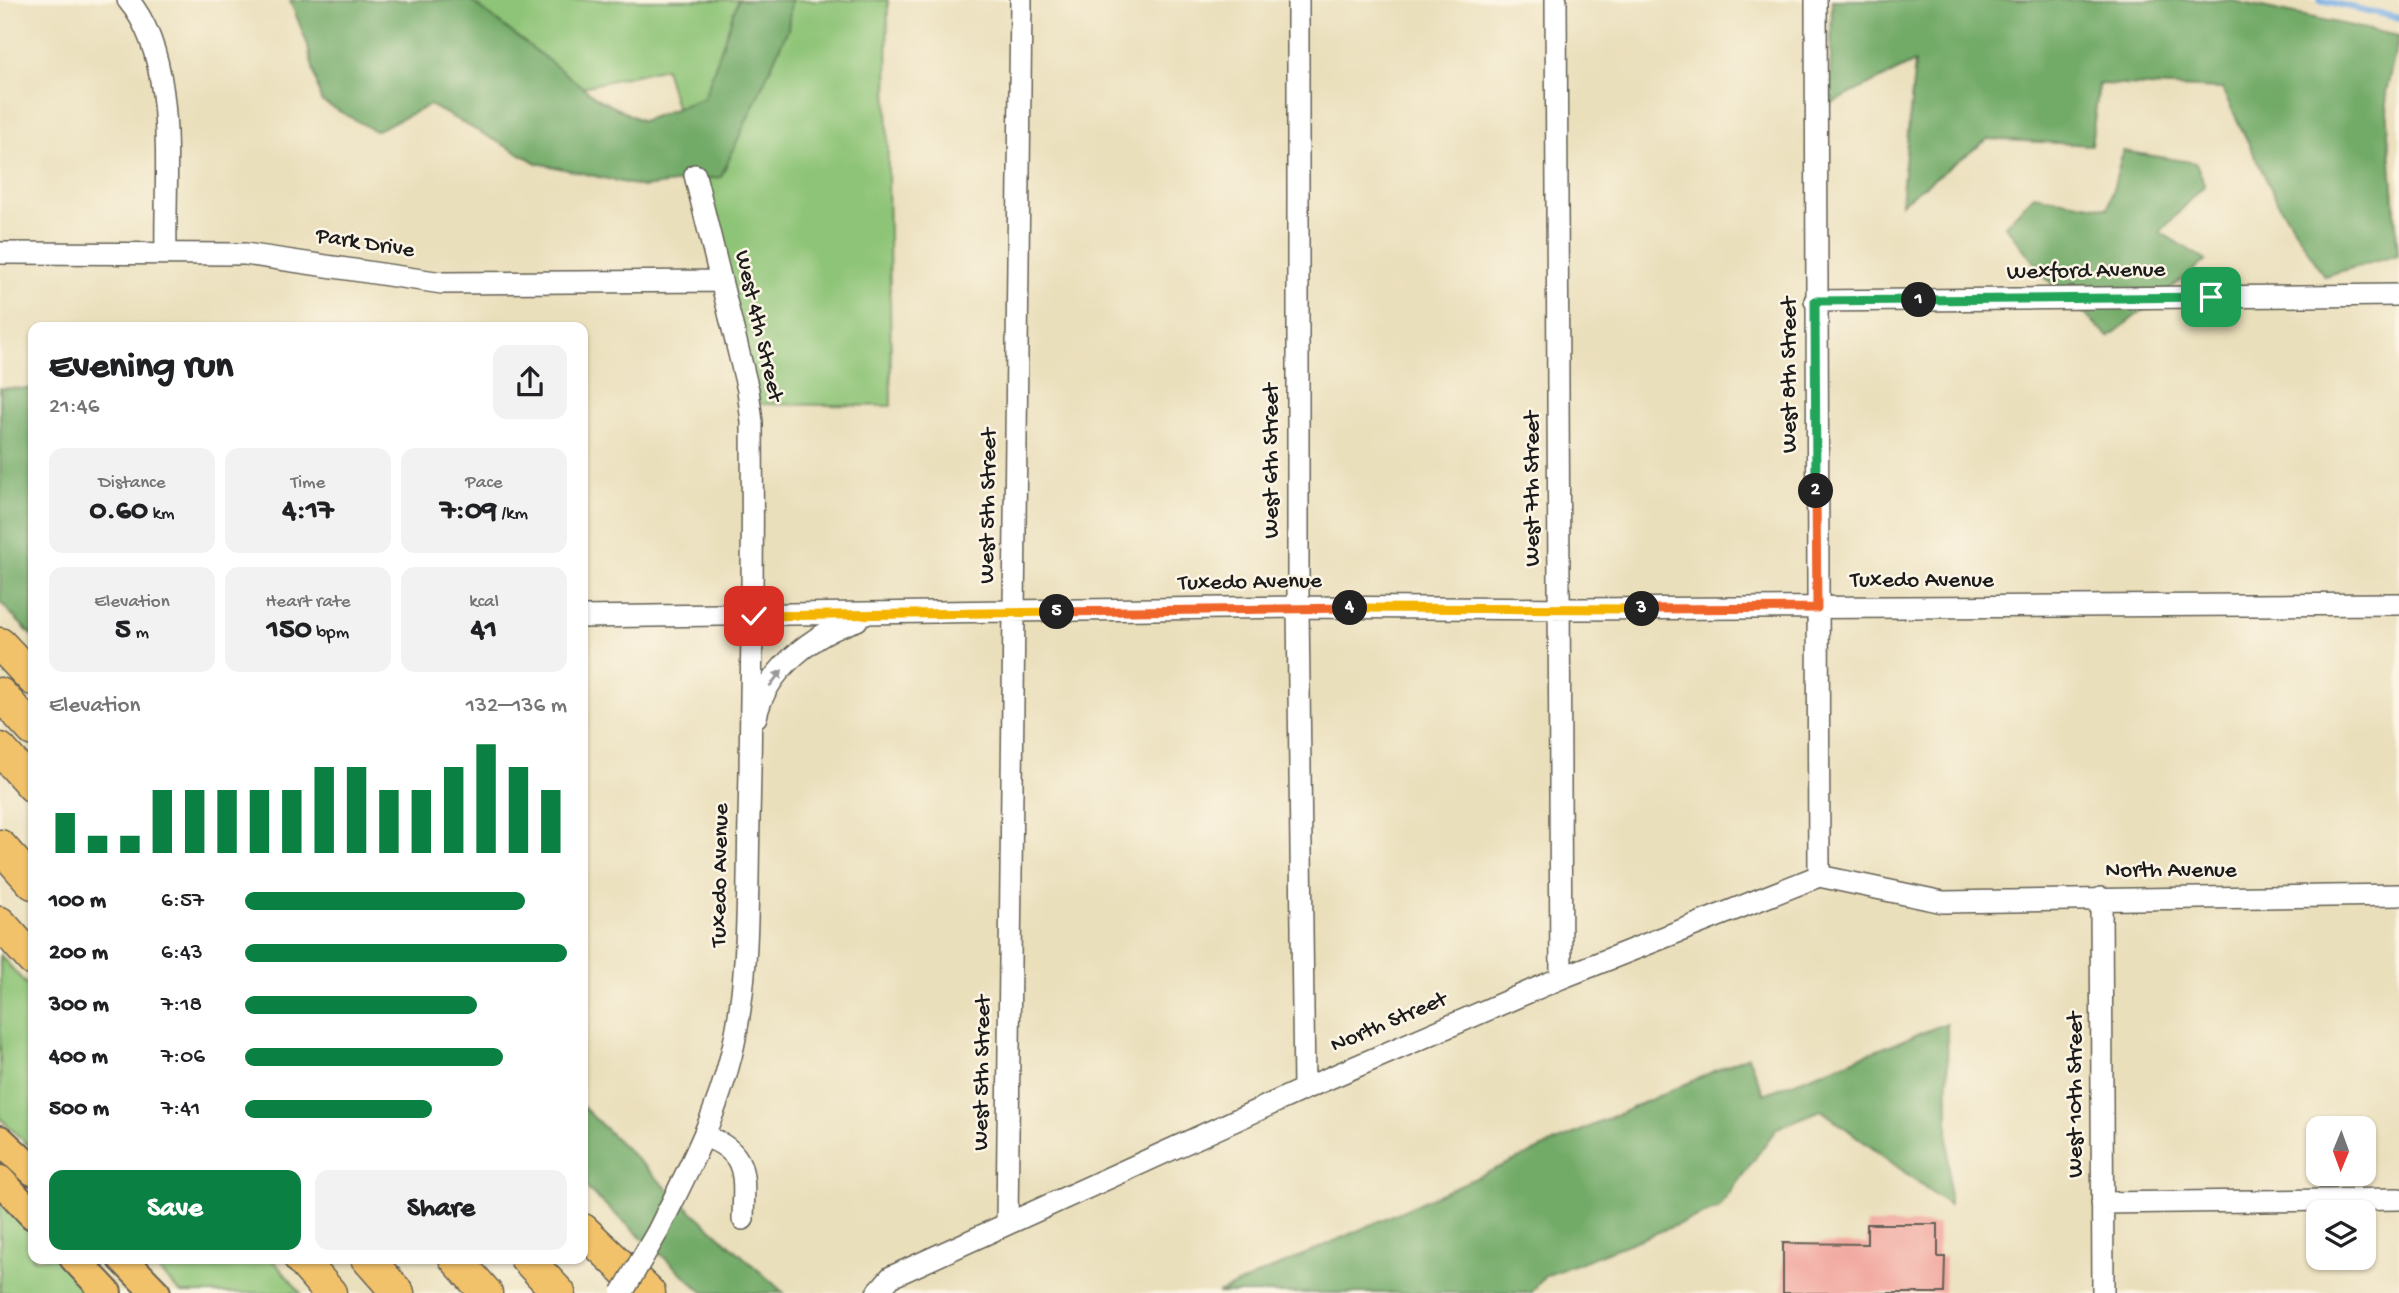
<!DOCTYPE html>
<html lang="en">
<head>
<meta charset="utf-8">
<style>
  body { margin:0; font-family:"Gochi Hand",sans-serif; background:#f2f2f2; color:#202124; height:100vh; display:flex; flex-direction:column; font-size:26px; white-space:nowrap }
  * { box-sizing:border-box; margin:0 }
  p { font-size:23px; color:#757577 }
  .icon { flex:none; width:38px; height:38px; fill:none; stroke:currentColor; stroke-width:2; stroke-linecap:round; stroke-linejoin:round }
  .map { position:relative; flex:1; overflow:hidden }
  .details { position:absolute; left:28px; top:322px; width:560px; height:942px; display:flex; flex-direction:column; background:#fff; border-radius:14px; box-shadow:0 2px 5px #0004 }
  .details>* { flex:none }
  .needle { width:46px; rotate:181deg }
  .buttons { position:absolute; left:2306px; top:1116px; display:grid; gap:14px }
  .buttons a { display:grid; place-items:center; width:70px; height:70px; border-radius:14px; background:#fff; box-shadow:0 2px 5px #0004; font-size:35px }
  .pin { position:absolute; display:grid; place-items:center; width:60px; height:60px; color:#fff; margin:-30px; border-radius:14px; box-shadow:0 4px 10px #0006 }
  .km { position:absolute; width:35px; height:35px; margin:-18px; border-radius:50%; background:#222; color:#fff; font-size:19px; line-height:35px; text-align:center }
  .round { display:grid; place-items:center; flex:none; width:74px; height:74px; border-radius:14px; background:#f2f2f2 }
  .summary { display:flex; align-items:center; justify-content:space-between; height:119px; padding:0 21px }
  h1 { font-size:38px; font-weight:700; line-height:52px }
  .stats { display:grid; grid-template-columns:repeat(3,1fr); gap:10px; height:119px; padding:7px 21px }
  .stats div { display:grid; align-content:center; border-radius:14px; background:#f2f2f2; text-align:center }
  .stats b { font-size:30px; font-weight:700 }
  .stats small { font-size:19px; font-weight:400 }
  .stats p { font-size:19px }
  .chart { height:196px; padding:14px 21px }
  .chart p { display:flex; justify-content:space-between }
  .chart svg { width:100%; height:126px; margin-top:7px; stroke:#0b8043; stroke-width:6 }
  .button { display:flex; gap:14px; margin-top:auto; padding:14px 21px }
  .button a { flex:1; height:80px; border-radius:14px; background:#0b8043; color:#fff; font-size:28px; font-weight:700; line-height:80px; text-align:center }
  .button a+a { background:#f2f2f2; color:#202124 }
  ul { padding:0 21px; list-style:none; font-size:23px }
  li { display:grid; grid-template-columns:112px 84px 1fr; align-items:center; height:52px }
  li i { height:18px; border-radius:9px; background:#0b8043 }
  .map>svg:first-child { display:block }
  .green { fill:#8ec477; stroke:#55704a; stroke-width:2 }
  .forest { fill:#72aa68; stroke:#476342; stroke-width:2 }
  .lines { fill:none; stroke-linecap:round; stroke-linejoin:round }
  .stream { stroke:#74abe3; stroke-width:6 }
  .building { fill:#f09b94 }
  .minor-casing { stroke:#646054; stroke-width:24 }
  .major-casing { stroke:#646054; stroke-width:32 }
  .highway-casing { stroke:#646054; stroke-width:35 }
  .minor { stroke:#fff; stroke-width:21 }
  .major { stroke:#f2c26a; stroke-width:28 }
  .highway { stroke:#f2c26a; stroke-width:32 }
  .minor-bridge-casing { stroke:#646054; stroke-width:24; stroke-linecap:butt }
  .minor-bridge { stroke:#fff; stroke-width:21 }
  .oneway { fill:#999 }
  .split-1-casing { stroke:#fff; stroke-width:14 }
  .split-2-casing { stroke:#fff; stroke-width:14 }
  .split-3-casing { stroke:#fff; stroke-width:14 }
  .split-4-casing { stroke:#fff; stroke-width:14 }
  .split-5-casing { stroke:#fff; stroke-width:14 }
  .split-6-casing { stroke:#fff; stroke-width:14 }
  .split-1 { stroke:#22a559; stroke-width:9 }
  .split-2 { stroke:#22a559; stroke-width:9 }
  .split-3 { stroke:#f0652b; stroke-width:9 }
  .split-4 { stroke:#f5b400; stroke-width:9 }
  .split-5 { stroke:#f0652b; stroke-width:9 }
  .split-6 { stroke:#f5b400; stroke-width:9 }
  .labels { text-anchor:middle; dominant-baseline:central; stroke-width:5; stroke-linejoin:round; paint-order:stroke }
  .street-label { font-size:23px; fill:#1c1c1c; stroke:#fcf5e5 }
</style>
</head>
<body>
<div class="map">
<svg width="2399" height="1293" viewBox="0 0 2399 1293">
  <rect width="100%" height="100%" fill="#fcf5e5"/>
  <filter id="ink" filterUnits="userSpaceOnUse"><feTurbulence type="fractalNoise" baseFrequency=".0143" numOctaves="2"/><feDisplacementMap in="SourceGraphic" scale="14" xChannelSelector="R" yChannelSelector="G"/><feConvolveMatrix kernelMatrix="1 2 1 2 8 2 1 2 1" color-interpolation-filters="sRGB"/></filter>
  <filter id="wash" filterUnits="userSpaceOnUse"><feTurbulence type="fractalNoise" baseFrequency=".00686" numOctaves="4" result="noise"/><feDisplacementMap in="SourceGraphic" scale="28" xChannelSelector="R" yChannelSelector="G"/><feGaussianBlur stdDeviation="1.57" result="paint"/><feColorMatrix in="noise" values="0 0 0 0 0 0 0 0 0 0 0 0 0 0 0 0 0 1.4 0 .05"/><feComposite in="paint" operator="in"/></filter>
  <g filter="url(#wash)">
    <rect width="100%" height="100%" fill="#eadfbb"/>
    <!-- green -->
    <path class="green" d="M 433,0 L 888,0 C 885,135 891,270 891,406 L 760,404 L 665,68 L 535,98 Z
      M 0,955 L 33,992 L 33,1150 L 0,1118 Z
      M 0,1180 L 33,1215 L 33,1258 L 74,1258 L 107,1293 L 0,1293 Z
      M 147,1258 L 271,1258 L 301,1293 L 181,1293 Z"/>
    <!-- forest -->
    <path class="forest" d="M 290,0 L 470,0 L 598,99 L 642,121 L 704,98 L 738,0 L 791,0 L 788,29 L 721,177 L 643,187 L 537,163 L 430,105 L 375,131 L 321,101 L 307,43 Z
      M 1832,0 L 2229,0 L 2399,36 L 2386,92 L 2398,255 L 2324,276 L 2277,201 L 2222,89 L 2099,84 L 2091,145 L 1988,139 L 1901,203 L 1915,62 L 1830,104 Z
      M 2123,151 L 2196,163 L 2205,185 L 2160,232 L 2206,260 L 2109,337 L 2046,278 L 2005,225 L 2034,195 L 2108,208 Z
      M 0,388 L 33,389 L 33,637 L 0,602 Z
      M 1947,1023 L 1949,1205 L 1821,1110 L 1777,1128 L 1718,1209 L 1545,1276 L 1531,1293 L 1218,1293 L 1748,1056 L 1764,1094 Z
      M 583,1107 L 675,1196 L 784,1293 L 704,1293 L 583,1185 Z"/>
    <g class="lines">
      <!-- stream -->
      <path class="stream" d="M 2320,0 L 2399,18"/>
    </g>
    <g id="blocks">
      <!-- building -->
      <path class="building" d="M 1867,1224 L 1938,1224 L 1938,1257 L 1945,1257 L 1944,1293 L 1783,1293 L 1783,1243 L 1867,1244 Z"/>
    </g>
  </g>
  <g filter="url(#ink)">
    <use href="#blocks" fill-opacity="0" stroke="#646054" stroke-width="2"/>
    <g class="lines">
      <!-- minor casing -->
      <g class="minor-casing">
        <path id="minor" d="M 128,0 C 179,60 164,176 166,251
          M 1298,0 L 1298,607 L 1304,1089
          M 1556,0 L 1561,978
          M 1816,0 L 1819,876
          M 0,253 L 245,254 L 442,283 L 721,281
          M 1815,301 L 2399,295
          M 583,617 L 1298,607 L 1576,609 L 2399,604
          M 756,717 C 766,670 813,634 857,620
          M 2101,898 L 2103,1293
          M 704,1136 C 750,1152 744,1177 743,1219
          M 2102,1203 L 2399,1199
          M 1007,1223 L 1021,0
          M 658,1231 C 686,1174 716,1118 731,1056 C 750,979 747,898 749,819 C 752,686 753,554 752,422 L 748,390 L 695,175
          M 877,1293 L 891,1277 L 1304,1089 L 1561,978 L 1819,876 L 1943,902 L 2399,895"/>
      </g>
      <!-- major casing -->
      <g class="major-casing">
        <path id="major" d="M 0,1140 L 33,1171
          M 0,1180 L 33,1215
          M 74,1258 L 107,1293
          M 122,1258 L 156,1293"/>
      </g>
      <!-- highway casing -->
      <g class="highway-casing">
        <path id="highway" d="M 0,644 L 33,679
          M 0,694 L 33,730
          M 0,749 L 33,786
          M 0,846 L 33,883
          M 0,923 L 33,960
          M 583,1230 L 649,1293
          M 300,1258 L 330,1293
          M 367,1258 L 398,1293
          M 455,1258 L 486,1293
          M 526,1258 L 559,1293"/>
      </g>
      <!-- minor -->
      <use href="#minor" class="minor"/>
      <!-- major -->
      <use href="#major" class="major"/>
      <!-- highway -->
      <use href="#highway" class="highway"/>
      <!-- minor-bridge casing -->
      <g class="minor-bridge-casing">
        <path id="minor-bridge" d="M 622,1293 L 658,1231"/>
      </g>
      <!-- minor-bridge -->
      <use href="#minor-bridge" class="minor-bridge"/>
    </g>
    <!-- one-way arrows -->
    <defs><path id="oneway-solid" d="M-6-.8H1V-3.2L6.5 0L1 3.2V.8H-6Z" transform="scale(1.75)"/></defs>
    <use class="oneway" href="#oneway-solid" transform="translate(776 678) rotate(-52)"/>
  </g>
  <g class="lines" filter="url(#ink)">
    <!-- split-1 casing -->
    <g class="split-1-casing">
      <path id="split-1" d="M 1919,300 L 2211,297"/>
    </g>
    <!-- split-2 casing -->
    <g class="split-2-casing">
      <path id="split-2" d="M 1816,491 L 1815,301 L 1919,300"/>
    </g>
    <!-- split-3 casing -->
    <g class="split-3-casing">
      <path id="split-3" d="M 1642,609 L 1817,608 L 1816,491"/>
    </g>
    <!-- split-4 casing -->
    <g class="split-4-casing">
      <path id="split-4" d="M 1350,608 L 1642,609"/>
    </g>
    <!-- split-5 casing -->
    <g class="split-5-casing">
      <path id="split-5" d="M 1057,612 L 1350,608"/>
    </g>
    <!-- split-6 casing -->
    <g class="split-6-casing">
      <path id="split-6" d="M 754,616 L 1057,612"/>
    </g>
    <!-- split-1 -->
    <use href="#split-1" class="split-1"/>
    <!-- split-2 -->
    <use href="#split-2" class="split-2"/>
    <!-- split-3 -->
    <use href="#split-3" class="split-3"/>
    <!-- split-4 -->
    <use href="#split-4" class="split-4"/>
    <!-- split-5 -->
    <use href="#split-5" class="split-5"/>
    <!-- split-6 -->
    <use href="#split-6" class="split-6"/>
  </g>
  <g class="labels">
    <!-- street labels -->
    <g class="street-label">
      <text transform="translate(365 244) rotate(9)">Park Drive</text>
      <text transform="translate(2086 272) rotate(-1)">Wexford Avenue</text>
      <text transform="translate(758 326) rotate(77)">West 4th Street</text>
      <text transform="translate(1790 375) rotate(-90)">West 8th Street</text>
      <text transform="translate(1272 461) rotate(-90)">West 6th Street</text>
      <text transform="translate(1533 489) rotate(-90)">West 7th Street</text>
      <text transform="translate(989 506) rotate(-89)">West 5th Street</text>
      <text x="1922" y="581">Tuxedo Avenue</text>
      <text transform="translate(1250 583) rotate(-1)">Tuxedo Avenue</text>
      <text x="2171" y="871">North Avenue</text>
      <text transform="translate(721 875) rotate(-89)">Tuxedo Avenue</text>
      <text transform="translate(1389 1023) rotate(-23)">North Street</text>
      <text transform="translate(983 1073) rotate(-89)">West 5th Street</text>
      <text transform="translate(2076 1095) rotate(-90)">West 10th Street</text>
    </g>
  </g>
</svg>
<div class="buttons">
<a><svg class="needle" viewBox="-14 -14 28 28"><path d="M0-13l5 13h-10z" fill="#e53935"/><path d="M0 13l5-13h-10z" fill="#757577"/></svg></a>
<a><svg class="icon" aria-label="layers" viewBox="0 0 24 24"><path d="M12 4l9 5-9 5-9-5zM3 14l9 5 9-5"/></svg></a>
</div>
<div class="pin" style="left:2211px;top:297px;background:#1e9e55"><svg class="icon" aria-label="arrive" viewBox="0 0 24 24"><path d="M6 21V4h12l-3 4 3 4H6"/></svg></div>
<div class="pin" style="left:754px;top:616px;background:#d93025"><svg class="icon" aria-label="check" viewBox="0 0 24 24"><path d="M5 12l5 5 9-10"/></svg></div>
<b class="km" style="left:1919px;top:300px">1</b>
<b class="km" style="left:1816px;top:491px">2</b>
<b class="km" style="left:1642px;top:609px">3</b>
<b class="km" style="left:1350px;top:608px">4</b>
<b class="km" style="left:1057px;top:612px">5</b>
<section class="details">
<div class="summary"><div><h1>Evening run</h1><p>21:46</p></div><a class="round"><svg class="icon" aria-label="share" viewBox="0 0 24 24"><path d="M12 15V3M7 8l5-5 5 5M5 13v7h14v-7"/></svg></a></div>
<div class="stats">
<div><p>Distance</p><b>0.60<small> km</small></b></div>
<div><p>Time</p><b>4:17</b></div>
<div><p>Pace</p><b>7:09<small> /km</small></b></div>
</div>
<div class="stats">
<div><p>Elevation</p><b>5<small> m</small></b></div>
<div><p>Heart rate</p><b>150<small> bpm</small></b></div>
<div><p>kcal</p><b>41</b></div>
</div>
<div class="chart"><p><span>Elevation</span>132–136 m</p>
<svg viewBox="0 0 160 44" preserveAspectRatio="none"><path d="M5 44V30M15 44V38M25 44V38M35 44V22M45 44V22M55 44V22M65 44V22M75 44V22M85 44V14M95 44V14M105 44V22M115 44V22M125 44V14M135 44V6M145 44V14M155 44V22"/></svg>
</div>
<ul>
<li><b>100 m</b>6:57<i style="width:87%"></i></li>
<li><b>200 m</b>6:43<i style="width:100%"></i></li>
<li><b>300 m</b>7:18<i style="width:72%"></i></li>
<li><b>400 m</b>7:06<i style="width:80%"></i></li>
<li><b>500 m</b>7:41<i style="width:58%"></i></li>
</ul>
<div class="button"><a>Save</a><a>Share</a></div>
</section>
</div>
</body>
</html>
